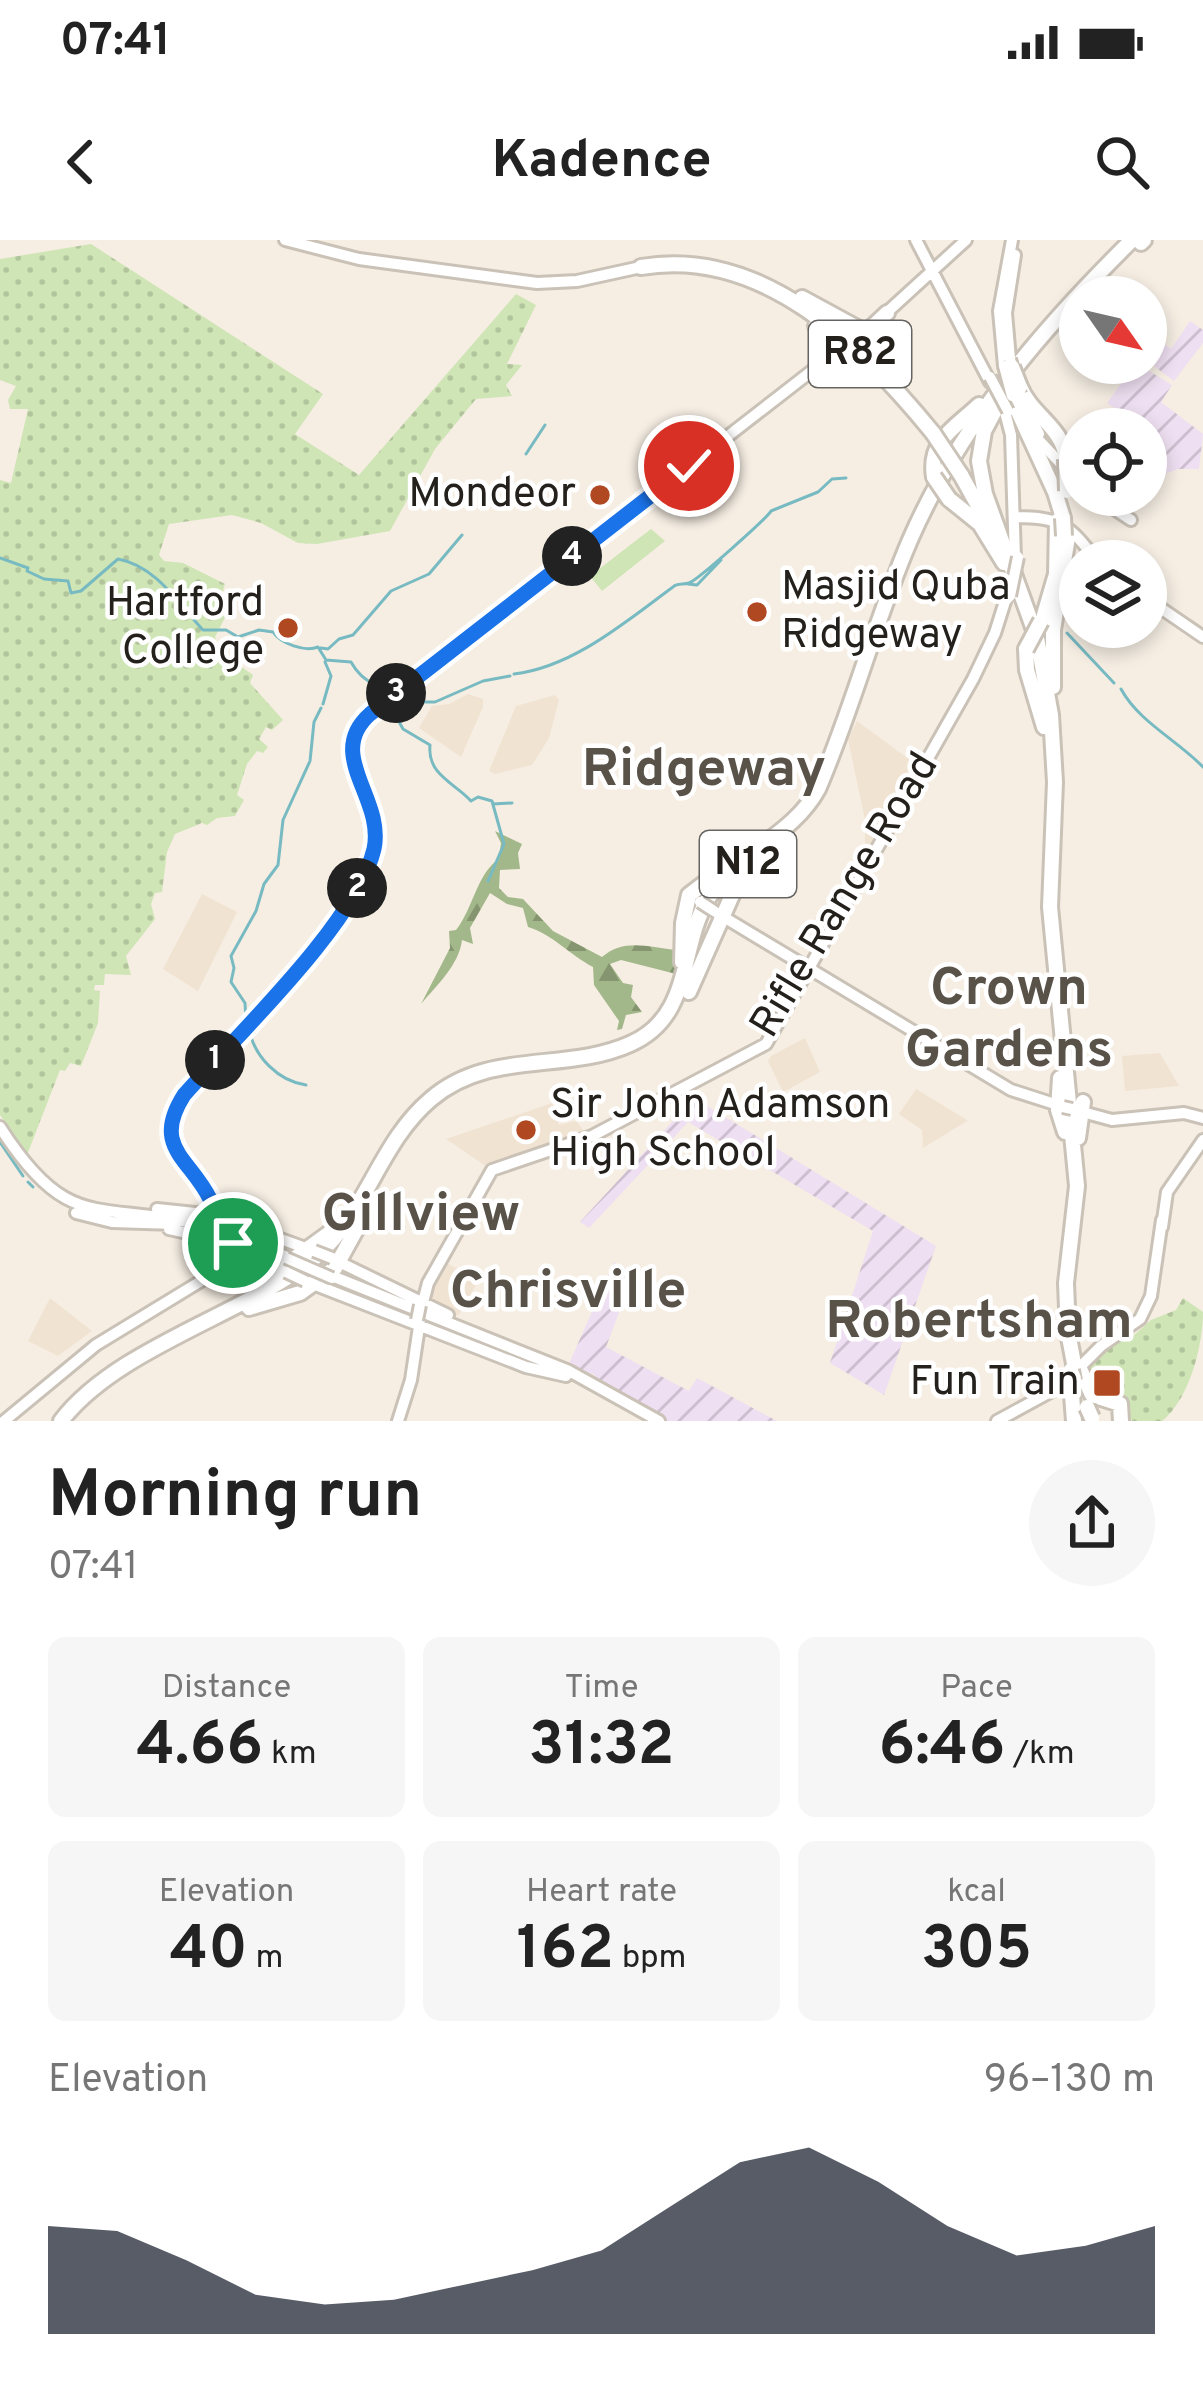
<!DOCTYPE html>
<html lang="en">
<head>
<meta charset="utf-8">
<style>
  body { margin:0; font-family:Overpass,sans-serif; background:#f6f6f6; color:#222; height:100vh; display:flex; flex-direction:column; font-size:45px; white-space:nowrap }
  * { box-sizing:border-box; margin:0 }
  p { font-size:39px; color:#767676 }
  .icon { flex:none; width:66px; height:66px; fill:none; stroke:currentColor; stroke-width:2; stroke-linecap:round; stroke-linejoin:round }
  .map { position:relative; height:1181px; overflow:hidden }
  .details { display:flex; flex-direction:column; background:#fff; flex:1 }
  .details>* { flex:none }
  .needle { width:78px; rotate:124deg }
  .buttons { position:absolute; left:1059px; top:36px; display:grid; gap:24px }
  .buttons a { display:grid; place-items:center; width:108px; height:108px; border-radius:50%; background:#fff; box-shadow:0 6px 18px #0003; font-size:60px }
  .pin { position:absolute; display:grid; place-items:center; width:102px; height:102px; color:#fff; margin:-51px; border:6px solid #fff; border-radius:50%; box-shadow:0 3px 12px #0007 }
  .km { position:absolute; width:60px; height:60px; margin:-30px; border-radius:50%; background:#222; color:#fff; font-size:33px; line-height:60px; text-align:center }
  .round { display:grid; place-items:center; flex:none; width:126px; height:126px; border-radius:63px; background:#f6f6f6 }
  .overview { display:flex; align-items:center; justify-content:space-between; height:204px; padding:0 48px }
  h1 { font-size:66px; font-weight:700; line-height:90px }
  .figures { display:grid; grid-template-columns:repeat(3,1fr); gap:18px; height:204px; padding:12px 48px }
  .figures div { display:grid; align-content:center; border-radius:18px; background:#f6f6f6; text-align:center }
  .figures b { font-size:60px; font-weight:700 }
  .figures small { font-size:33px; font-weight:400 }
  .figures p { font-size:33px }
  .chart { height:336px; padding:24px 48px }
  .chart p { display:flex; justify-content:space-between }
  .chart svg { width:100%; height:216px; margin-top:12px; fill:#111827; opacity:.7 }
  .status { display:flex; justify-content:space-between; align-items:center; height:84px; padding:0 60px; background:#fff; direction:ltr }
  .status svg { height:33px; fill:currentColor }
  header { display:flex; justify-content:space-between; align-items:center; height:156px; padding:0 48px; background:#fff; font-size:54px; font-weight:700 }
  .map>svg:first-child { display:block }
  .built { fill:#f1e3d2 }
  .industrial { fill:url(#industrial-furrows) }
  .green { fill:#cfe5b6 }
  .forest { fill:url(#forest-firs) }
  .park { fill:url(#park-dots) }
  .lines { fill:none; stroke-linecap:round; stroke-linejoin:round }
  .stream { stroke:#78bac2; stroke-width:3 }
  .major-casing { stroke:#cac2b7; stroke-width:16 }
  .highway-casing { stroke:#cac2b7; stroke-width:20 }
  .major { stroke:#fff; stroke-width:10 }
  .highway { stroke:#fff; stroke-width:14 }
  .major-bridge-casing { stroke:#cac2b7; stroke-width:16; stroke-linecap:butt }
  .highway-bridge-casing { stroke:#cac2b7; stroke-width:20; stroke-linecap:butt }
  .major-bridge { stroke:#fff; stroke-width:10 }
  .highway-bridge { stroke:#fff; stroke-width:14 }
  .route-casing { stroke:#fff; stroke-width:24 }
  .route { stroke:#1a73e8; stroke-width:15 }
  .poi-dot { fill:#b04921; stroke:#fff; stroke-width:4.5 }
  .labels { text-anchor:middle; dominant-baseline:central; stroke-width:9; stroke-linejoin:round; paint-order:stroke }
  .shield { fill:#fff; stroke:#666461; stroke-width:3 }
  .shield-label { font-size:39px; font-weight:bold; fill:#24211d }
  .poi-label { font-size:42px; fill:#24211d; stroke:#fff; text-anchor:end }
  .street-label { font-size:42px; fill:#24211d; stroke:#fff }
  .district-label { font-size:54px; font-weight:bold; fill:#595249; stroke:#fff }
</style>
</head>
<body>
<div class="status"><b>07:41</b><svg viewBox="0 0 49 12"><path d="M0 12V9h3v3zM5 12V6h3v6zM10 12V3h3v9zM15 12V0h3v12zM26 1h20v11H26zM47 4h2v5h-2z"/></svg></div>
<header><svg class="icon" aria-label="back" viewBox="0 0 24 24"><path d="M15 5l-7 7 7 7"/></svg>Kadence<svg class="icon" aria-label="search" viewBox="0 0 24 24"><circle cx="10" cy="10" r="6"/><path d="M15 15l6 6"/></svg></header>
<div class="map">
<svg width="1203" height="1181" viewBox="0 0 1203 1181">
  <defs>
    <pattern id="industrial-furrows" width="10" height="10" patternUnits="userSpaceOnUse" patternTransform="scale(3)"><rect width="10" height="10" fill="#efdff2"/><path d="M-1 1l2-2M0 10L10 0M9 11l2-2" fill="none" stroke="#cdbfcf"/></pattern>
    <pattern id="forest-firs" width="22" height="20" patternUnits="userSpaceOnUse" patternTransform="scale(3)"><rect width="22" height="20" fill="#a3b88a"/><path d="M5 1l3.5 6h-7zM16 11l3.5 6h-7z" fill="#859570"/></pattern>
    <pattern id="park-dots" width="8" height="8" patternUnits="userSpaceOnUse" patternTransform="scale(3)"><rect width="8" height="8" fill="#cfe5b6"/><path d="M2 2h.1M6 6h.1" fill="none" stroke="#b2c49c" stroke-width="1.8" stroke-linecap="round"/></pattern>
  </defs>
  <rect width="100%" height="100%" fill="#f6eee3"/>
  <!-- built -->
  <path class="built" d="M 468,454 L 483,459 L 483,467 L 461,517 L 419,488 L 432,466 L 449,464 Z
    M 555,455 L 559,460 L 549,498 L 532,525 L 495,534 L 489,531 L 516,466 Z
    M 857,481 L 918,526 L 869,617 L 865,616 L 865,580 L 848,499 Z
    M 202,654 L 237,672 L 198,751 L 163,729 Z
    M 805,798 L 820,832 L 783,852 L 768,821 L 771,816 Z
    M 1160,813 L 1179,846 L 1125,851 L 1122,816 Z
    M 916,849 L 967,880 L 967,881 L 923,908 L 922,890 L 899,874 Z
    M 552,863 L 559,885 L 576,881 L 588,896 L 487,927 L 446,899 Z
    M 443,1021 L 479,1040 L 458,1076 L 430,1062 L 427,1055 Z
    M 50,1058 L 92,1091 L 58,1116 L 28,1101 Z"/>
  <!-- industrial -->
  <path class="industrial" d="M 1190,81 L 1203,90 L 1203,103 L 1174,141 L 1146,120 L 1146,110 L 1155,97 L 1171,109 Z
    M 1136,123 L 1172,145 L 1161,162 L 1203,194 L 1199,229 L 1178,229 L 1159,236 L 1146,226 L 1146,189 L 1107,163 Z
    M 694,858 L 936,1006 L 884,1155 L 830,1123 L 873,991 L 688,882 L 589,988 L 580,982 Z
    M 614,1022 L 634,1033 L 606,1107 L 689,1151 L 697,1138 L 777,1181 L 668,1181 L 594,1140 L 595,1135 L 568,1126 Z"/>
  <!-- green -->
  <path class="green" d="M 651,289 L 665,301 L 602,351 L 590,336 Z"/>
  <!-- forest -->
  <path class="forest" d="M 495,591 L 522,604 L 518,613 L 520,629 L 500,630 L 499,648 L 508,657 L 523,659 L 553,691 L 602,717 C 624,698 648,707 675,710 L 680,735 L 621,720 L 610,724 L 623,743 L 633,745 L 631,757 L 642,772 L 626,775 L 622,789 L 617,790 L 619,781 L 594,745 L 593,727 C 570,715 552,694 528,687 L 523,668 L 507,664 L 490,653 L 470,688 L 473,704 L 462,700 C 459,725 437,745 421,764 L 450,708 L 449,691 L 456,690 C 473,669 477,633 499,619 L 501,603 Z"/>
  <!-- park -->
  <path class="park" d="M 91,4 L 323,154 L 295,194 L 359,235 L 516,54 L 536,65 L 507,124 L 522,125 L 506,145 L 512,156 L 476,159 L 435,209 L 390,291 L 317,304 L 298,303 L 261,283 L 232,275 L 169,284 L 159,315 L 164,321 L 183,323 L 225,344 L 221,358 L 232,364 L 215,397 L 219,411 L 253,435 L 250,443 L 283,480 L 272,490 L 266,487 L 259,499 L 268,507 L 263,513 L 257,511 L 247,524 L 237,555 L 244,560 L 235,576 L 217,578 L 207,585 L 202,583 L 175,594 L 167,612 L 162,652 L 155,653 L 151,664 L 155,679 L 126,716 L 131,735 L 105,734 L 104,745 L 95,745 L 94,750 L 100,751 L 98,783 L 81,826 L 70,823 L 65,831 L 60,830 L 27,915 L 0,875 L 0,240 L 11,243 L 28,169 L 10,169 L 8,160 L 16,146 L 0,140 L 0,19 Z
    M 1183,1058 L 1203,1072 C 1203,1106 1189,1160 1162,1181 L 1132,1181 L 1119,1156 L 1100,1157 L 1085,1129 L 1101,1111 L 1129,1094 L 1133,1096 L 1151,1080 L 1176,1070 Z"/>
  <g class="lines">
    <!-- stream -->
    <path class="stream" d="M 526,214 L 545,185
      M 0,318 L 28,328 L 27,331 L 44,339 L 68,341 L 71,353 L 81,351 L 118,319 C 156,326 178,363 203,390 L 226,390 L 238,397 L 259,390 L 273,392 C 281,404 305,412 318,407 L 326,420 L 351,422 C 363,444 377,441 385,456
      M 688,344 L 697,345 L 721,320
      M 1067,393 L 1114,443
      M 321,408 L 328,409 L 339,399 L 353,395 L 391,351 L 429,334 L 462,295
      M 514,434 C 574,427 629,379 673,347 C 677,343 684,345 689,343 C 698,340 768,277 771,271 L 818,252 L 832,239 L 846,238
      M 1121,449 C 1139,482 1177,500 1203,527
      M 390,462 L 400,473 L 398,480 L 403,489 L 430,505 C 427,535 455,543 471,561 L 478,557 L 492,561 L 504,604 L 488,641
      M 393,462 L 435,462 L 483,441 L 510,436
      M 323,464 L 331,436 L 325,422
      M 493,564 L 512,563
      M 246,781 L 245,763 L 231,742 L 234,728 L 231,716 L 256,671 L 264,644 L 278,625 L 283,580 L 310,521 L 314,482 L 321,468
      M 249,790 C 255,817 278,841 306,845
      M 0,902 L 23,936
      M 34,940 L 73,969
      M 28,942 L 33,947"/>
    <!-- major casing -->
    <g class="major-casing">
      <path id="major" d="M 285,0 L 359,19 L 537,43 L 577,41 L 641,27
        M 916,0 L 990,142
        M 884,75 L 966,0
        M 1010,119 L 1006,73 L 1015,15
        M 1004,126 L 999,71 L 1012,0
        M 1021,158 L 1039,194
        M 1005,172 L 1011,195 L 1015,318
        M 1033,194 L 1080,244
        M 1093,255 L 1131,280
        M 1014,277 C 1062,277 1069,285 1097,321
        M 1146,358 L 1203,397
        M 717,673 L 1011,850 L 1061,866
        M 1075,870 L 1112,880 L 1184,873 L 1203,878
        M 0,887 C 71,998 101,958 209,987
        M 157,969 L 214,975 L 311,1010
        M 76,973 L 112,982 L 176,984
        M 1162,987 L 1167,952 L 1203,900
        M 169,989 L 219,1000 L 285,1032
        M 217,989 L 287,1017
        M 211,1018 C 213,1002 215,975 208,960 C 189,920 151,905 185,855 C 235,796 359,681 375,610 C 388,557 324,517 370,474 L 840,109
        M 335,1020 L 448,1075
        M 332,1036 L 569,1131 L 659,1181
        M 308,1042 L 526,1127 L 566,1136
        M 422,1066 L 428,1043 L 492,930 L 592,896 L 766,804 L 973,439 L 995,393 L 1008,352
        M 4,1181 L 96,1105 L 201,1041 L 213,1015
        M 398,1181 L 411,1140 L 420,1080
        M 997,1181 L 1061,1146 L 1101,1106 L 1140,1079 L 1151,1056 L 1162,980"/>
    </g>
    <!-- highway casing -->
    <g class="highway-casing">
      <path id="highway" d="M 1141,3 L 1144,0
        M 641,27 C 763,6 862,106 933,193
        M 802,58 L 859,89 L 896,140
        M 816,86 L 835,109 L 868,129
        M 869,102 L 869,90 L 887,73
        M 1020,147 C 1032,176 1063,187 1066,219
        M 1006,150 L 984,191 L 979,221 L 985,254 L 1037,398 L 1051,475 L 1055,542 L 1050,667 L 1077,946 L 1066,1043 L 1068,1092 L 1075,1129
        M 1015,165 L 1055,252 L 1063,278
        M 961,235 L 987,282
        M 934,237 C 928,200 955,188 979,165
        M 949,259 L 980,284 L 1004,323
        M 1085,321 L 1090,317
        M 1044,375 L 1056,334 L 1057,281
        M 1026,409 L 1027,430 L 1044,487
        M 1053,447 L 1053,390 L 1068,297
        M 682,722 L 683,683 L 689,655 L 727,626
        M 689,752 L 737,644 L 760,620
        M 1060,838 L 1058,870 L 1065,892
        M 1078,898 L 1083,862
        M 255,1047 L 339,986
        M 249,1068 L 300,1053 L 335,1028 L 373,959
        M 1080,1129 L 1092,1155 L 1120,1164 L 1121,1181
        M 1071,1142 L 1074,1181
        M 61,1181 C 113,1113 227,1079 299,1030 C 366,985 374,907 431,859 C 489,809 565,833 630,804 C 694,776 678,707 709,657 C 736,612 792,597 818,549 C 853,468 875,381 910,300 C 961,183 1042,89 1132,0"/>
    </g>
    <!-- major -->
    <use href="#major" class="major"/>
    <!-- highway -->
    <use href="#highway" class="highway"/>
    <!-- major-bridge casing -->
    <g class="major-bridge-casing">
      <path id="major-bridge" d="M 843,107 L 858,95
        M 1010,119 L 1020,154
        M 1004,126 L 1012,156
        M 990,137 L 1008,171
        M 1010,356 L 1018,317
        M 700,662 L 714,671
        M 1063,867 L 1072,869
        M 209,989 L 217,991
        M 314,1011 L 332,1018
        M 286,1018 L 332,1038
        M 286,1032 L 305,1041
        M 417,1080 L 420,1065"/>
    </g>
    <!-- highway-bridge casing -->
    <g class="highway-bridge-casing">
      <path id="highway-bridge" d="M 1012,127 L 1020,147
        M 933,193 L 961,235
        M 1066,219 L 1067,251
        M 934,237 L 949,259
        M 1063,278 L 1064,296
        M 1026,409 L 1041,381
        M 1071,1130 L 1073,1141
        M 1087,1167 L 1092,1178"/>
    </g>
    <!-- major-bridge -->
    <use href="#major-bridge" class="major-bridge"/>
    <!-- highway-bridge -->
    <use href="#highway-bridge" class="highway-bridge"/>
  </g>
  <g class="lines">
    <!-- route casing -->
    <g class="route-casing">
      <path id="route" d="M 233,1003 L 215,998 C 214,985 216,970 210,959 C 190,918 151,907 184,855 C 236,796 357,682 374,609 C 385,558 324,515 370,474 L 689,226"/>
    </g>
    <!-- route -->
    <use href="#route" class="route"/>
  </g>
  <!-- markers -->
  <g class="poi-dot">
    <circle cx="600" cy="255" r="12"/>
    <circle cx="757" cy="372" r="12"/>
    <circle cx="288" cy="388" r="12"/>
    <circle cx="526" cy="890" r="12"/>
    <rect x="1092" y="1128" width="30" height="30" rx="6"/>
  </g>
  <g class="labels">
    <!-- shield labels -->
    <g class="shield">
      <rect x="809" y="81" width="102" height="66" rx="9"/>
      <rect x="700" y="591" width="96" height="66" rx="9"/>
    </g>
    <g class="shield-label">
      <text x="860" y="114">R82</text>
      <text x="748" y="624">N12</text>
    </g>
    <!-- poi labels -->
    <g class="poi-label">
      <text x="576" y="255">Mondeor</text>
      <text x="781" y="348" text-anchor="start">Masjid Quba<tspan x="781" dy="48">Ridgeway</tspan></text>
      <text x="264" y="364">Hartford<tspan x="264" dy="48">College</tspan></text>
      <text x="550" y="866" text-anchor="start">Sir John Adamson<tspan x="550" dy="48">High School</tspan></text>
      <text x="1080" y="1143">Fun Train</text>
    </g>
    <!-- street labels -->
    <g class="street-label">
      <text transform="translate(846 656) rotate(-59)">Rifle Range Road</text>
    </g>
    <!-- district labels -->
    <g class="district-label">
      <text x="704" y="531">Ridgeway</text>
      <text x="1009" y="750">Crown<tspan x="1009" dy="62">Gardens</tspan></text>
      <text x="421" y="976">Gillview</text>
      <text x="568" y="1053">Chrisville</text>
      <text x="979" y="1083">Robertsham</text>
    </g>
  </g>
</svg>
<div class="buttons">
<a><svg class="needle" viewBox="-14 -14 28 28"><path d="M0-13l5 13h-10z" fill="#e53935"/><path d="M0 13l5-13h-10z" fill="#767676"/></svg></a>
<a><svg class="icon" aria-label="locate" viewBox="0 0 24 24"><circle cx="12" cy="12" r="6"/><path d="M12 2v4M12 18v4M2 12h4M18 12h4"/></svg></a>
<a><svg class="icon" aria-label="layers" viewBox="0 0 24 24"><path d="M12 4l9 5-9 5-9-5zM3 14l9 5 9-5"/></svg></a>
</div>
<div class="pin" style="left:233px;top:1003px;background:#1e9e55"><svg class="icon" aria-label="arrive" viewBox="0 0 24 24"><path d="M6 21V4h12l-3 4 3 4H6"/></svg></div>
<div class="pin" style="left:689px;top:226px;background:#d93025"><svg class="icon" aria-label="check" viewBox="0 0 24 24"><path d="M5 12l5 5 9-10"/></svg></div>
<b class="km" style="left:215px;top:820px">1</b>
<b class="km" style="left:357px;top:648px">2</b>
<b class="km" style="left:396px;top:453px">3</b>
<b class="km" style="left:572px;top:316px">4</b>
</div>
<section class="details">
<div class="overview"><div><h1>Morning run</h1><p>07:41</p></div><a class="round"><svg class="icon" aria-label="share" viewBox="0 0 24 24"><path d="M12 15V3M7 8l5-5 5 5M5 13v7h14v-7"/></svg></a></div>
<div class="figures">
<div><p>Distance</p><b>4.66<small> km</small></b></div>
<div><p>Time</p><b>31:32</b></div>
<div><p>Pace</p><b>6:46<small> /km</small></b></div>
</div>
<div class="figures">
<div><p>Elevation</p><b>40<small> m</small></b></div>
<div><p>Heart rate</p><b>162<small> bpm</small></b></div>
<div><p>kcal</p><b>305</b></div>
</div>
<div class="chart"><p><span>Elevation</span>96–130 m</p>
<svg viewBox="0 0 160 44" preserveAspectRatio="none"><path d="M0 44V22L10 23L20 29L30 36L40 38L50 37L60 34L70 31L80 27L90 18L100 9L110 6L120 13L130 22L140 28L150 26L160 22V44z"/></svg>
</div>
</section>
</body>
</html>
